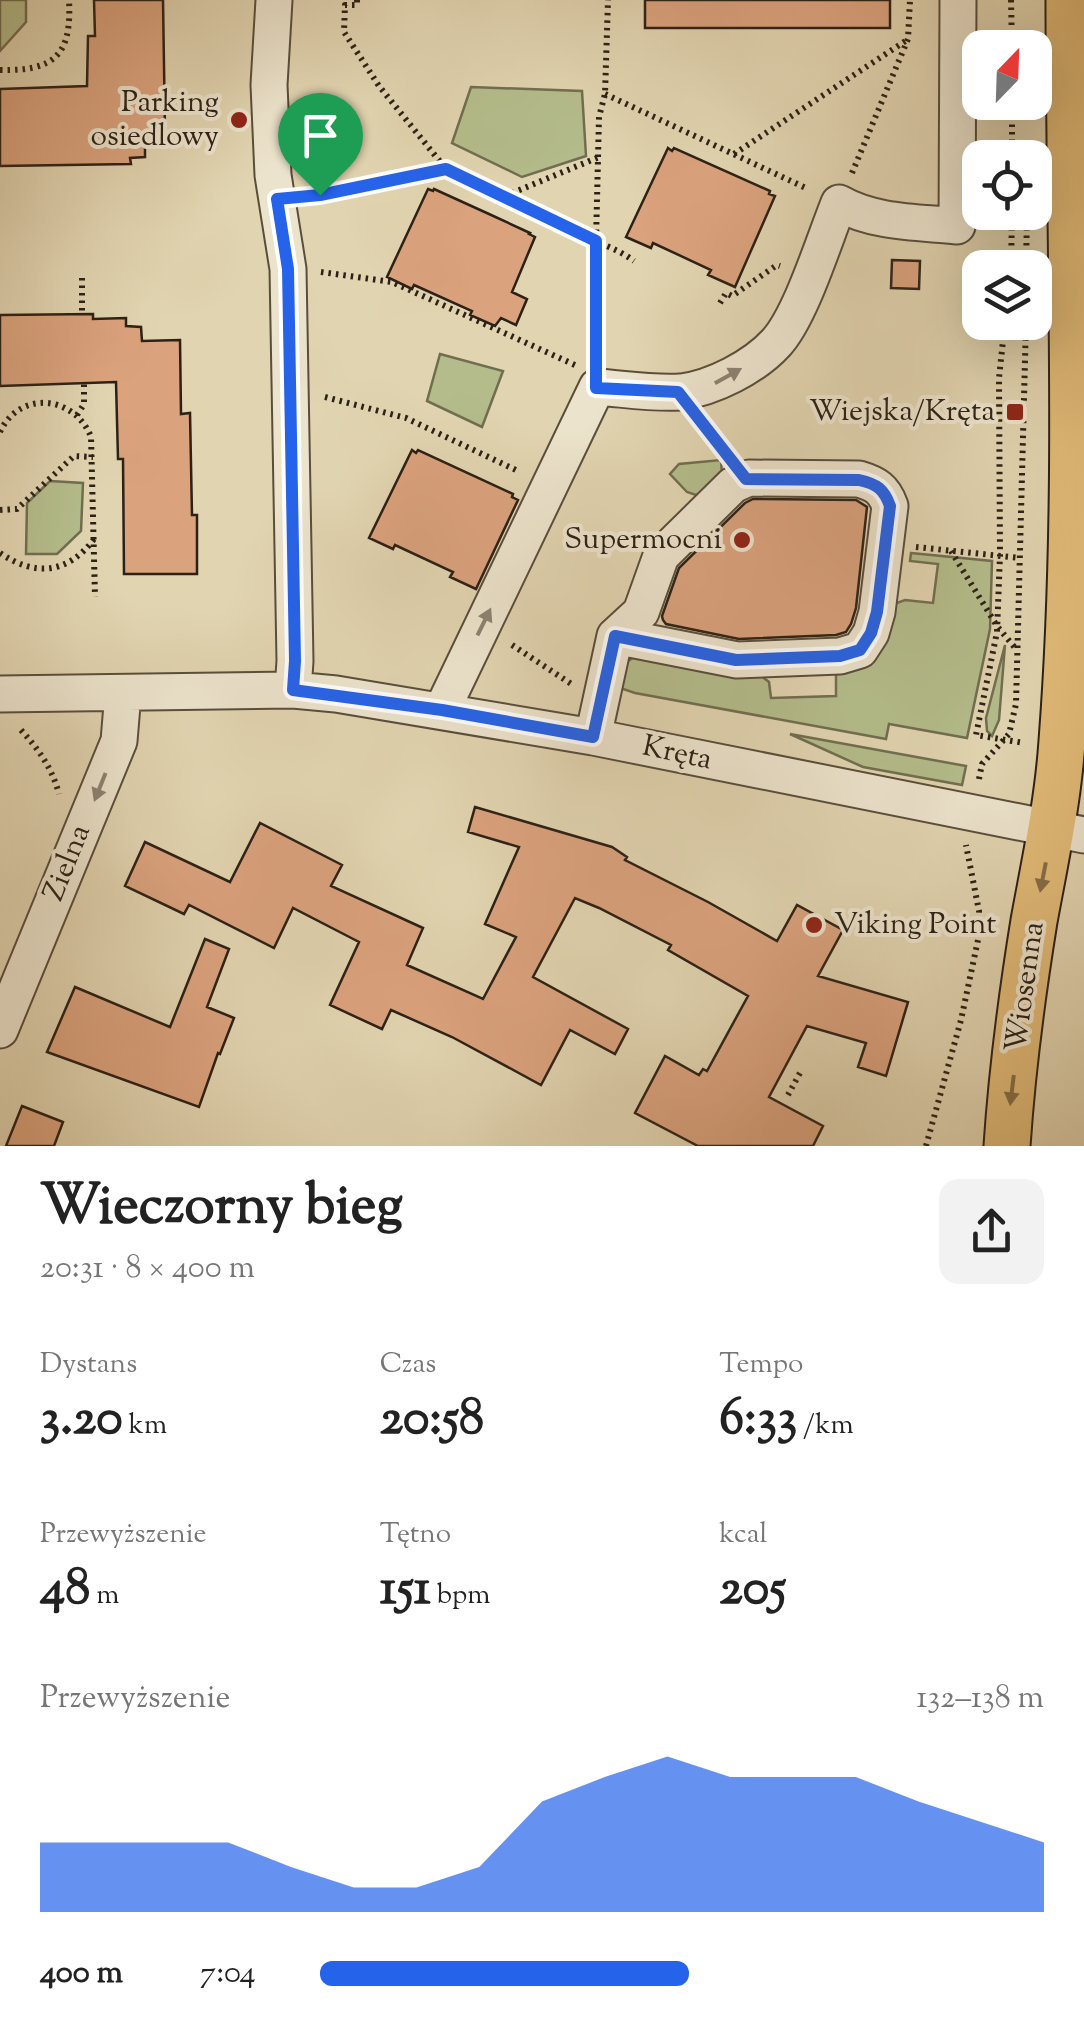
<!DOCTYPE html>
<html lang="pl">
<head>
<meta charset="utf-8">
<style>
  body { margin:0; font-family:"Sorts Mill Goudy",serif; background:#f2f2f2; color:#222; height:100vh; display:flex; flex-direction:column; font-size:38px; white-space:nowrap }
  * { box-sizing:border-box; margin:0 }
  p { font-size:32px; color:#767676 }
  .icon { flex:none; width:55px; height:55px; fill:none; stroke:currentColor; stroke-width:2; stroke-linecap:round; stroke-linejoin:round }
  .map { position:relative; height:1146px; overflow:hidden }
  .drawer { display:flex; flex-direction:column; background:#fff; flex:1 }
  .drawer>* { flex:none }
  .needle { width:65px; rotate:23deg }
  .fabs { position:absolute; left:962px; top:30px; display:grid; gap:20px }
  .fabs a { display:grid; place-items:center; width:90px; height:90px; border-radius:20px; background:#fff; box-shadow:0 10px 40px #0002; font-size:50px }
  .pin { position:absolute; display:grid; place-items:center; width:85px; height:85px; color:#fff; margin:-102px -42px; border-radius:50% 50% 50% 0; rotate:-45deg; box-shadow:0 0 10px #0007 }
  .pin .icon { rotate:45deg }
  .round { display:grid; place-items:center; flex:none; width:105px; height:105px; border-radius:20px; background:#f2f2f2 }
  .head { display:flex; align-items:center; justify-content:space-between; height:170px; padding:0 40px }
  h1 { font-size:55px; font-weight:700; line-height:75px }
  .figures { display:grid; grid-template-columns:repeat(3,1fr); gap:15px; height:170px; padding:10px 40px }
  .figures div { display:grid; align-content:center }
  .figures b { font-size:50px; font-weight:700 }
  .figures small { font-size:28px; font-weight:400 }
  .figures p { font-size:28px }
  .chart { height:280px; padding:20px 40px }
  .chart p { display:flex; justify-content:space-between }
  .chart svg { width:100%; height:180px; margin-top:10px; fill:#2563eb; opacity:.7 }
  ul { padding:0 40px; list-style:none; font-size:32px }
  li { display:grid; grid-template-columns:160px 120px 1fr; align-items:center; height:75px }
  li i { height:25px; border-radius:12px; background:#2563eb }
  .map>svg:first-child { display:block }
  .green { fill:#b4bc8b; stroke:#706e50; stroke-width:2.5 }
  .building { fill:#daa27d; stroke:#2c2116; stroke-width:2.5 }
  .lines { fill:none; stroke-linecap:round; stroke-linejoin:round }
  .minor-casing { stroke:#594e3c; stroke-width:39 }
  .major-casing { stroke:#2c2116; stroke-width:49 }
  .path { stroke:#2c2116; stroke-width:6; stroke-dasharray:2.5 5; stroke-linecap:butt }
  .minor { stroke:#ece3cc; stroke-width:35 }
  .major { stroke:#e0ba78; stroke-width:45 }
  .oneway { fill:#8c8271 }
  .oneway2 { fill:#866e47 }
  .route-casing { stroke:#fff; stroke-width:20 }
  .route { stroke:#2563eb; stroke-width:12 }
  .poi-dot { fill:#8f2418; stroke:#ece3cc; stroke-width:4 }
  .labels { text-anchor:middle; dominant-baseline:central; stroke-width:8; stroke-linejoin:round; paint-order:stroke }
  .poi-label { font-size:30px; fill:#2c2116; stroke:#ece3cc; text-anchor:end }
  .street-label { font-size:30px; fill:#2c2116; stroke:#ece3cc }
</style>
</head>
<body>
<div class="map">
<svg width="1084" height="1146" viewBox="0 0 1084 1146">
  <rect width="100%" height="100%" fill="#e1d4b0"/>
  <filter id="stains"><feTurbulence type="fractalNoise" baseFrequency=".002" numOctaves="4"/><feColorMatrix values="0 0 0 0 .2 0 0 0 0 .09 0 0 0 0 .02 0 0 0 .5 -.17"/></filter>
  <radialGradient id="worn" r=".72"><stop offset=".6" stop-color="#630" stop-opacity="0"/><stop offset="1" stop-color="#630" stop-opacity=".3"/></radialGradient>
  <!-- green -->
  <path class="green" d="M 0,0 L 26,0 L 26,22 L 0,51 Z
    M 471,87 L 582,91 L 586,156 L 522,177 L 452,143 Z
    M 440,354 L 503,371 L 482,427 L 427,401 Z
    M 721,460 L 722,476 L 704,493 L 696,495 L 687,492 L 670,474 L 679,464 Z
    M 50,481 L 83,483 L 81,531 L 57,554 L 26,554 L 27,503 Z
    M 911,553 L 992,561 L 990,629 L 967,738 L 889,724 L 886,739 L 635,693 L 620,688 L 624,664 L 638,654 L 760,675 L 769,682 L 771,698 L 836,696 L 836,675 L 894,604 L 905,600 L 933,603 L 938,564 L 910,561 Z
    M 1005,645 L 999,720 L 992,736 L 987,731 L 986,718 Z
    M 790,734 L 966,766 L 962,785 L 863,767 Z"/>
  <!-- building -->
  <path class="building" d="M 94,0 L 163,0 L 165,131 L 159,131 L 159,145 L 145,145 L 145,157 L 130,158 L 131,164 L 0,166 L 0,89 L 87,86 L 88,36 L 95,36 Z
    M 645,0 L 890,0 L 890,28 L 645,28 Z
    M 668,148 L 672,151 L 674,148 L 770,191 L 769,194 L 775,196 L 735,287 L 708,275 L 711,270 L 653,243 L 651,248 L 626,237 Z
    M 428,189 L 433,191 L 434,189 L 489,214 L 530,233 L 529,234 L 535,237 L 512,292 L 527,299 L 516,325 L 501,318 L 495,326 L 470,315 L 472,311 L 414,285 L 412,289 L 387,277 Z
    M 892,260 L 920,261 L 919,289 L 891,288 Z
    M 93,314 L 93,319 L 126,318 L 126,326 L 141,327 L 142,341 L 180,340 L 181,414 L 190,413 L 192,515 L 197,515 L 197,574 L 124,574 L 123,459 L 118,459 L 116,382 L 0,386 L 0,315 Z
    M 412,450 L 416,453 L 418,450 L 513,494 L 512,497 L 518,500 L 476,589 L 450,577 L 453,572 L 395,545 L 393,549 L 369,538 Z
    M 753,499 L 856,500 L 867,507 L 856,608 L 851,624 L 846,632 L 836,635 L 739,639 L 666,624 L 663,620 L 662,616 L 679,568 L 745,503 Z
    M 475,807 L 612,847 L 627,857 L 625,860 L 708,902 L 777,941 L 797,905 L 843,930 L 818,976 L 908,1002 L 886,1076 L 858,1067 L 866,1043 L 807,1026 L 769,1097 L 823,1126 L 813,1146 L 698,1146 L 635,1113 L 665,1056 L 699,1075 L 703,1069 L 707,1071 L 748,996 L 668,950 L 671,945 L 599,908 L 575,898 L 533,977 L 628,1029 L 615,1054 L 570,1030 L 541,1085 L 452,1037 L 391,1010 L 382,1029 L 330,1005 L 359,942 L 293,908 L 274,948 L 189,905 L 184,914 L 125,886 L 145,842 L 230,882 L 260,823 L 342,865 L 331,886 L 423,928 L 407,965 L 483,999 L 516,937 L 485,924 L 519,847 L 468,832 Z
    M 205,939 L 229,949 L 207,1007 L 234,1018 L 220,1054 L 218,1053 L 199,1107 L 47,1052 L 75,987 L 170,1027 Z
    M 22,1106 L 63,1122 L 54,1146 L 6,1146 Z"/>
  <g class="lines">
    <!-- minor casing -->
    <g class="minor-casing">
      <path id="minor" d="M 274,0 L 269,85 L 273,175 L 288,269 L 295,661 L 293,690
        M 0,694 L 293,690 L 336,694 L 593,737 L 1084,835
        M 442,710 L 597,387 C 624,389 654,394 681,392 C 713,388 754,367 776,343 C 801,316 824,240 839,203 C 874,223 917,222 957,226 L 958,0
        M 593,737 L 615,636 L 641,612 L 661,556 L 733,485 L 749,478 L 859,479 C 876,484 884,489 890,506 L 877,612 L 871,633 L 860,650 L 840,656 L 737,660 L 615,636
        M 0,1030 L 119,741 L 123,693"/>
    </g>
    <!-- major casing -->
    <g class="major-casing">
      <path id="major" d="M 1007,1146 C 1012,1071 1022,995 1034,921 C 1045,861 1058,802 1062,741 C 1081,495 1069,247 1069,0"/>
    </g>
    <!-- path -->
    <path class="path" d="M 357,0 L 357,5 L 345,5 L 344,32 L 379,86 L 446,169
      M 1011,0 L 1012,48
      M 0,70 C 54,71 72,56 69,0
      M 605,94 L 808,189
      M 1012,102 L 1012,158
      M 734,154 L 907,40
      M 852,173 L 908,39 L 910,0
      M 309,196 L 446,169 L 596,241 L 599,117 L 605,94 L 608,0
      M 505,196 L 599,157
      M 1011,268 L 1012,212
      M 1026,268 L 1027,212
      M 321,272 L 392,282 L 575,365
      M 82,278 L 82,314
      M 720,303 L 726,293 L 732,296 L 777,265 L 780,266
      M 1005,322 L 999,378 L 1000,555 L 997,632 L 976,735 L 1024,743
      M 596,356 L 596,241 C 612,249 619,250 634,261
      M 325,397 L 406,418 L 518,471
      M 77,415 L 84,404 L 84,384
      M 700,421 L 726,455
      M 0,432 C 20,389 75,396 91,437 L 95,597
      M 0,510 L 17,509 L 74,456 L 93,457
      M 916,547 L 1020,558
      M 951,551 L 997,626 L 1016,649
      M 0,553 C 35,577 68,574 94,539
      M 512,645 L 573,685
      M 21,730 C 39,750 52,768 59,794
      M 979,779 L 982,764 L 1009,734 L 1016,704 L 1026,322
      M 788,1095 L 801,1071
      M 926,1146 L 961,1020 L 978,940 L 979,911 L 966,845"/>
    <!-- minor -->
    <use href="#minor" class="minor"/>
    <!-- major -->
    <use href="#major" class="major"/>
  </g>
  <!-- one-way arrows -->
  <defs><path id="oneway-solid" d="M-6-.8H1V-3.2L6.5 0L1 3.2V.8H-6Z" transform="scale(2.5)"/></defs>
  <g class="oneway">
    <use href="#oneway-solid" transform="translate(728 376) rotate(-29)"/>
    <use href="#oneway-solid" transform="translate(484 622) rotate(-64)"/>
    <use href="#oneway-solid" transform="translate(100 787) rotate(112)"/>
  </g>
  <g class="oneway2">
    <use href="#oneway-solid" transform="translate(1043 877) rotate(101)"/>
    <use href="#oneway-solid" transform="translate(1012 1090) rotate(97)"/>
  </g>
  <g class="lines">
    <!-- route casing -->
    <g class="route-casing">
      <path id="route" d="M 446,169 L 596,241 L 596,388 L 678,392 L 746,479 L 859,480 C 877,484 884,489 890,506 L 877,612 L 871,633 L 860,650 L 840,656 L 736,660 L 615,636 L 593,737 L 442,710 L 293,690 L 295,661 L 288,269 L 277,199 L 320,195 Z"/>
    </g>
    <!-- route -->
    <use href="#route" class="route"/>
  </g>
  <!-- markers -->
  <g class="poi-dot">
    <circle cx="239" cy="120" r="10"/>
    <rect x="1005" y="402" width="20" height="20" rx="5"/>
    <circle cx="742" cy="540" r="10"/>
    <circle cx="814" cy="925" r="10"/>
  </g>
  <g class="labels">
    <!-- poi labels -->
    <g class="poi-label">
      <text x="219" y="103">Parking<tspan x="219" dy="34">osiedlowy</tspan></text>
      <text x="995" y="412">Wiejska/Kręta</text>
      <text x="722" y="540">Supermocni</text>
      <text x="834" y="925" text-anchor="start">Viking Point</text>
    </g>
    <!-- street labels -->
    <g class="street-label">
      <text transform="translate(677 754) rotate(12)">Kręta</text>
      <text transform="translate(68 863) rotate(-68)">Zielna</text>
      <text transform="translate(1026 987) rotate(-82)">Wiosenna</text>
    </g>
  </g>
  <rect width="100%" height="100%" filter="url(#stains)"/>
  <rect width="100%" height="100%" fill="url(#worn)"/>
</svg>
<div class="fabs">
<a><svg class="needle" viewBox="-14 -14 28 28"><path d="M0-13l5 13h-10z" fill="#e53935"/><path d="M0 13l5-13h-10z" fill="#767676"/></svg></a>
<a><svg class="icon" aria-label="locate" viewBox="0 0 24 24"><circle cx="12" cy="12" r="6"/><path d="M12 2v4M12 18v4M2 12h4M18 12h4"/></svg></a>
<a><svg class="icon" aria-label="layers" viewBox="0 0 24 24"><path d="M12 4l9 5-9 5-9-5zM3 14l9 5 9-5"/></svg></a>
</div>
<div class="pin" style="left:320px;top:195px;background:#1e9e55"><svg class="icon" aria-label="arrive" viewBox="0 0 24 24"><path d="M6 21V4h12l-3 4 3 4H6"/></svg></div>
</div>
<section class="drawer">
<div class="head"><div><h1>Wieczorny bieg</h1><p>20:31 · 8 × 400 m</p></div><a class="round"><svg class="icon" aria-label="share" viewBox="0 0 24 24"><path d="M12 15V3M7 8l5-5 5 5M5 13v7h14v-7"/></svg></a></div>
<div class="figures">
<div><p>Dystans</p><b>3.20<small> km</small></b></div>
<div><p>Czas</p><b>20:58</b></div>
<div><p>Tempo</p><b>6:33<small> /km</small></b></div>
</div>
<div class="figures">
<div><p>Przewyższenie</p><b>48<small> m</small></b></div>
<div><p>Tętno</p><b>151<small> bpm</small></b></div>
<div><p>kcal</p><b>205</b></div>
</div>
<div class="chart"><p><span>Przewyższenie</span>132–138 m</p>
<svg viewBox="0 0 160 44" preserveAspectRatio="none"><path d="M0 44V27L10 27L20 27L30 27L40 33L50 38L60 38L70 33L80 17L90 11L100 6L110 11L120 11L130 11L140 17L150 22L160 27V44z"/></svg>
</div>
<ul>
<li><b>400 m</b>7:04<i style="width:51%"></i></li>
</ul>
</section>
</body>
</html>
